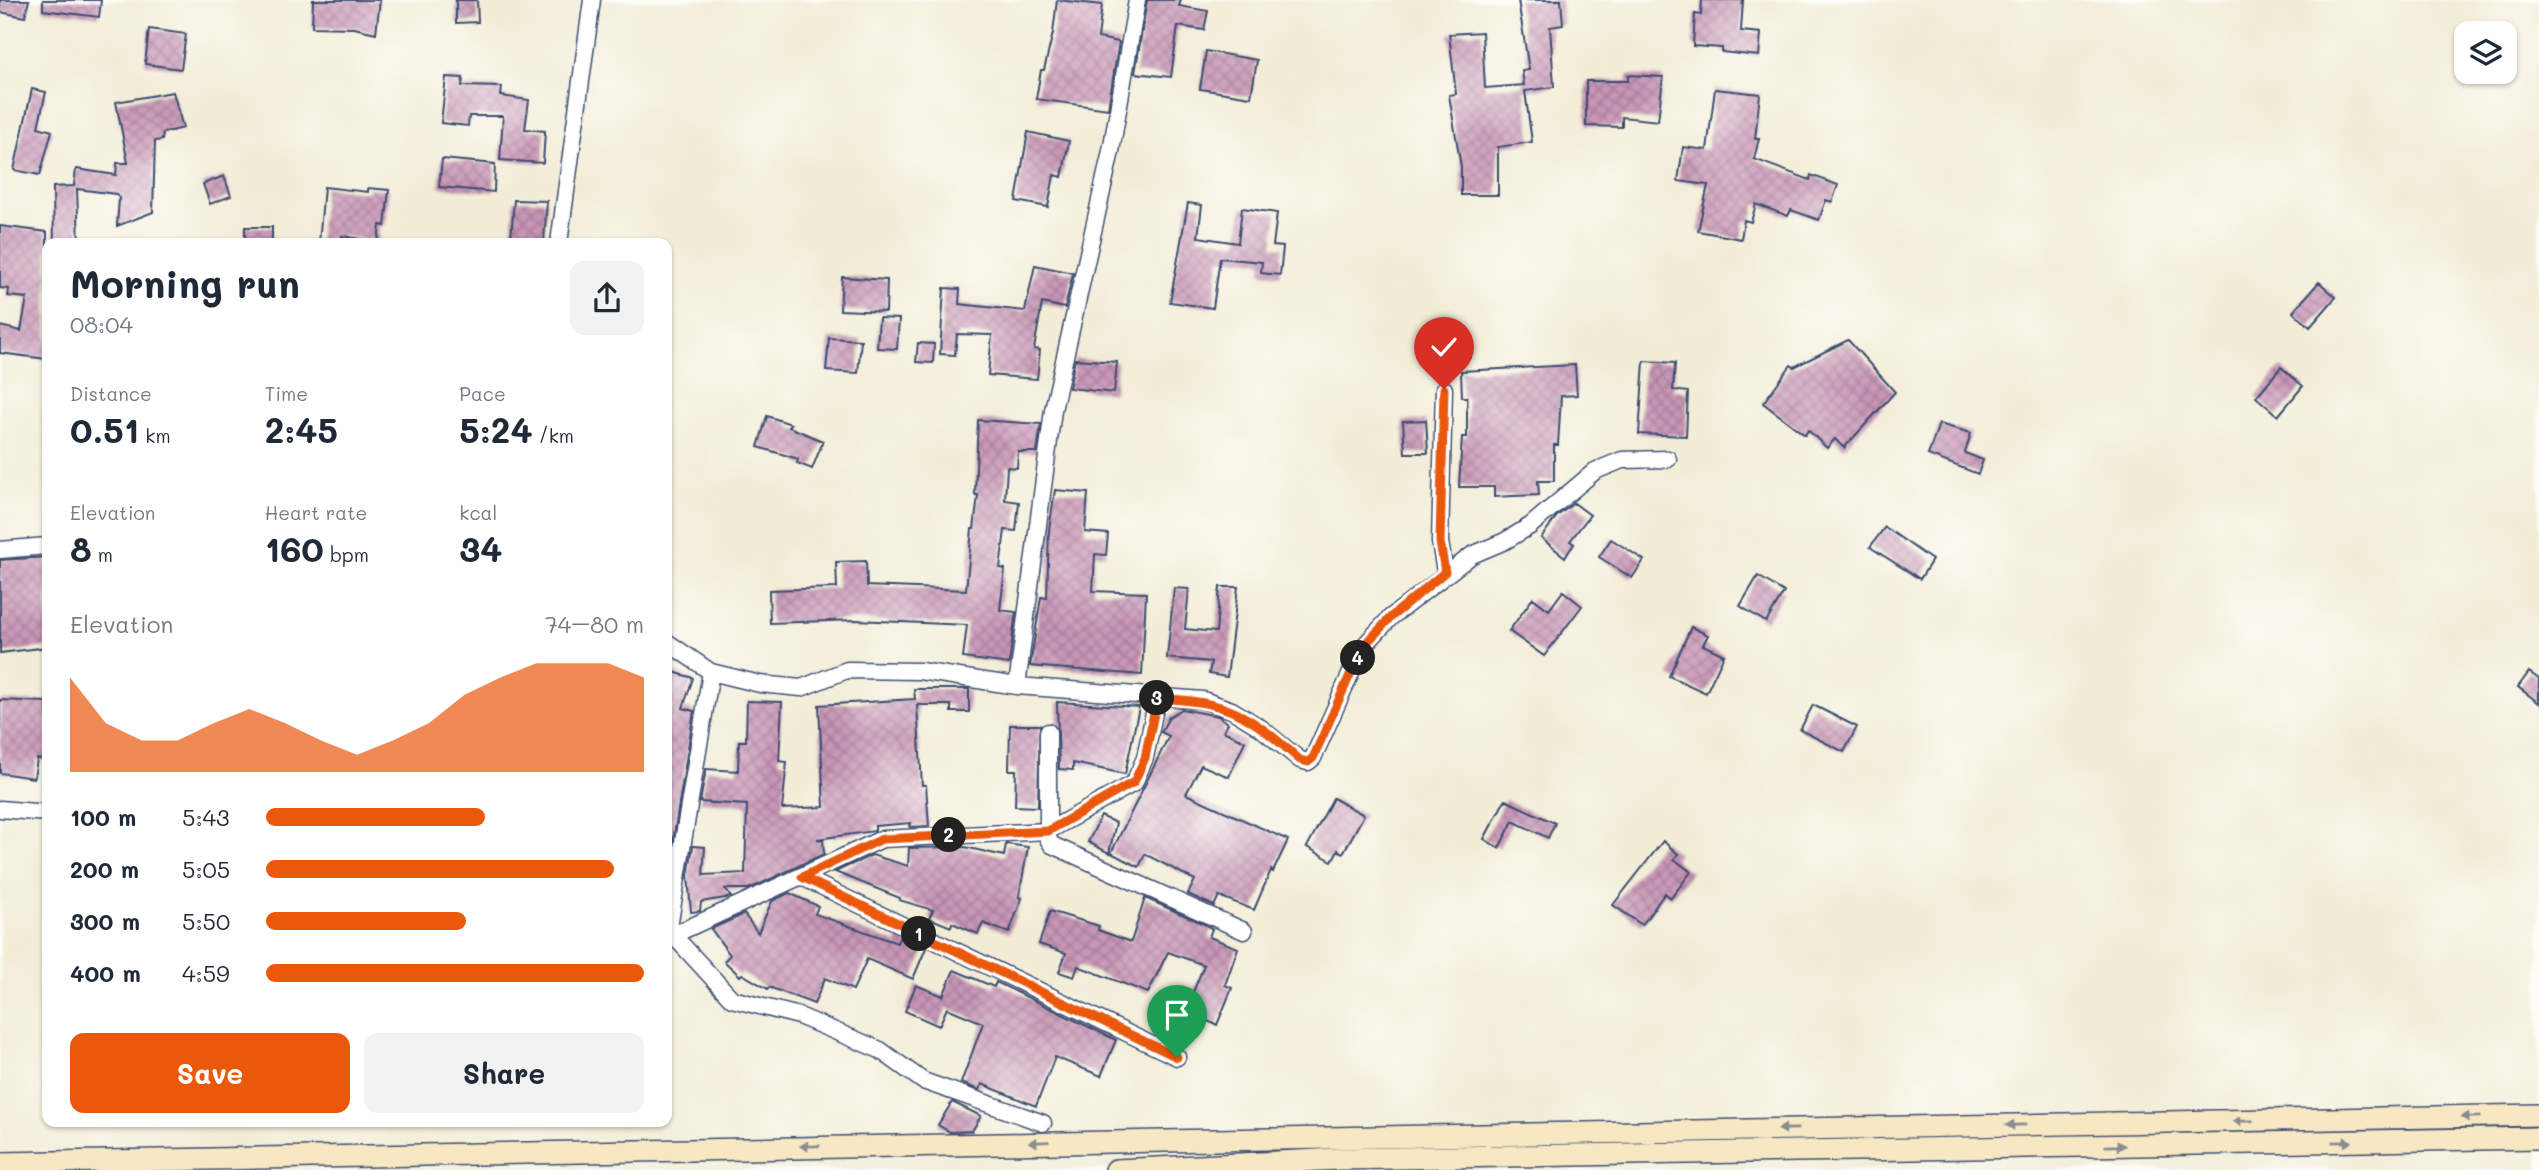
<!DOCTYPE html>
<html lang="en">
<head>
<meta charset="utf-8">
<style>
  body { margin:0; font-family:Mali,sans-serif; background:#f2f2f3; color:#1f2937; height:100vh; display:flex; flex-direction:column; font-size:26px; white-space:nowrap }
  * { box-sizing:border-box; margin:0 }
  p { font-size:23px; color:#747a83 }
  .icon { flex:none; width:38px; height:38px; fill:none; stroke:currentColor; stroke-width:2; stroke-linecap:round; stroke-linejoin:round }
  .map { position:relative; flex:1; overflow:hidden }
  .side { position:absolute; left:42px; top:238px; width:630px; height:889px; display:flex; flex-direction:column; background:#fff; border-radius:14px; box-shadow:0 2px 5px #0004 }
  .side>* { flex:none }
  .tools { position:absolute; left:2454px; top:21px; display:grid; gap:14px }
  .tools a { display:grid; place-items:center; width:63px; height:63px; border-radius:14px; background:#fff; box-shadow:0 2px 5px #0004; font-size:35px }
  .pin { position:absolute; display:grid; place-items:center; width:60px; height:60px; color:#fff; margin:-72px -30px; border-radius:50% 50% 50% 0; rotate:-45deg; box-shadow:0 0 7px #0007 }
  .pin .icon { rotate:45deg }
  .km { position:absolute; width:35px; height:35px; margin:-18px; border-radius:50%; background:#222; color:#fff; font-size:19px; line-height:35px; text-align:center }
  .round { display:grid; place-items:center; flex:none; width:74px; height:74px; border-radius:14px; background:#f2f2f3 }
  .head { display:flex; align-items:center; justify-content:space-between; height:119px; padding:0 28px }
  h1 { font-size:38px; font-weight:700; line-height:52px }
  .metrics { display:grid; grid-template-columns:repeat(3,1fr); gap:10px; height:119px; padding:7px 28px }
  .metrics div { display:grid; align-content:center }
  .metrics b { font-size:35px; font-weight:700 }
  .metrics small { font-size:19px; font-weight:400 }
  .metrics p { font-size:19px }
  .chart { height:196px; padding:14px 28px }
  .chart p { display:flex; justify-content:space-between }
  .chart svg { width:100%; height:126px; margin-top:7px; fill:#ea580c; opacity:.7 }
  .cta { display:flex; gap:14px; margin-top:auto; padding:14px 28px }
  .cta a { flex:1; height:80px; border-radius:14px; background:#ea580c; color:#fff; font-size:28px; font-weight:700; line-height:80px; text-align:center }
  .cta a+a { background:#f2f2f3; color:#1f2937 }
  ul { padding:0 28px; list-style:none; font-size:23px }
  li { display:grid; grid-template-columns:112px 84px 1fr; align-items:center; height:52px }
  li i { height:18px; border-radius:9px; background:#ea580c }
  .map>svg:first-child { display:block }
  .building { fill:url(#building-cross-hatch) }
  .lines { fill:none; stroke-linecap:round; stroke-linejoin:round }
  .street-casing { stroke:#3b4c70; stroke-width:19 }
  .secondary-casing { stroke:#3b4c70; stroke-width:24 }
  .street { stroke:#fff; stroke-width:16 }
  .secondary { stroke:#f7e8c3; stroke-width:21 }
  .oneway { fill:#898c90 }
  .route-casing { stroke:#fff; stroke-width:14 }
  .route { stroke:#ea580c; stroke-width:9 }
</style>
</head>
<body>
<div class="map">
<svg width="2539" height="1170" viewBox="0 0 2539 1170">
  <defs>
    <pattern id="building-cross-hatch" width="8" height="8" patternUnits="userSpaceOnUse" patternTransform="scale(1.75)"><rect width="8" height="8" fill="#c996b6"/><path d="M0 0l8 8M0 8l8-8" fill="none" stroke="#a27b97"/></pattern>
  </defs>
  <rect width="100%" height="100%" fill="#fdfcf7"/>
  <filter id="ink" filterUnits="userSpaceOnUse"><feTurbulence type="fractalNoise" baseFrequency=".0143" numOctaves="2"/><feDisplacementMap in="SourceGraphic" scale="14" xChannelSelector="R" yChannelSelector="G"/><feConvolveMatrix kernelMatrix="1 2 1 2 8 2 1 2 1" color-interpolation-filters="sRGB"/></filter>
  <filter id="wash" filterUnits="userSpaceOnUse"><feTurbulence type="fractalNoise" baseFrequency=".00686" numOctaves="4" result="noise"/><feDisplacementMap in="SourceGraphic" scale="28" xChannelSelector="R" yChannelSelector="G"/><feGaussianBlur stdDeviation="1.57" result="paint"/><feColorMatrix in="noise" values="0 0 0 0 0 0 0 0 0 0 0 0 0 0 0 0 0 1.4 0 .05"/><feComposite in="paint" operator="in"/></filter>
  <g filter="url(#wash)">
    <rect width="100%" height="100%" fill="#f2edd7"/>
    <g id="blocks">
      <!-- building -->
      <path class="building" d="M 0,0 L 29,0 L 25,17 L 0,12 Z
        M 43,0 L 101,0 L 99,17 L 43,10 Z
        M 313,0 L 380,0 L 376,33 L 354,28 L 312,27 Z
        M 456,0 L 477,0 L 478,22 L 456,23 Z
        M 1057,0 L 1102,5 L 1098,38 L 1119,42 L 1108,109 L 1036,99 L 1041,70 L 1044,70 L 1053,33 Z
        M 1147,0 L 1181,0 L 1179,6 L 1208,11 L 1204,30 L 1178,26 L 1171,77 L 1135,73 Z
        M 1518,0 L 1561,0 L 1563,25 L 1550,27 L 1554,87 L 1525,91 L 1532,142 L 1498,147 L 1498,195 L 1461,195 L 1461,167 L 1449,95 L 1456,94 L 1449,34 L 1482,32 L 1485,88 L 1524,85 L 1522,71 L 1529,70 Z
        M 1702,0 L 1743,0 L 1741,31 L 1761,33 L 1759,56 L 1722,52 L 1722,48 L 1693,46 L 1695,14 L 1701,15 Z
        M 149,29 L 186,34 L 181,69 L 145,64 Z
        M 1206,51 L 1257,60 L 1251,97 L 1200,89 Z
        M 1628,75 L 1663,77 L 1658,121 L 1622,117 L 1622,127 L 1586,126 L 1586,81 L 1628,81 Z
        M 446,77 L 463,78 L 462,86 L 502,87 L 501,96 L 529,100 L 525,129 L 545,131 L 543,163 L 500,160 L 503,116 L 469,116 L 468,126 L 441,123 Z
        M 32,89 L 46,92 L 38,127 L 52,131 L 40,175 L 14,170 Z
        M 1715,89 L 1760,94 L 1755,139 L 1759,139 L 1754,159 L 1810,180 L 1811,175 L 1838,185 L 1832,202 L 1826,200 L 1819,220 L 1791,210 L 1788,216 L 1756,204 L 1751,222 L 1744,220 L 1741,239 L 1698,231 L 1708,185 L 1678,181 L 1683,147 L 1707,150 Z
        M 173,92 L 183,128 L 163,133 L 162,140 L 155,141 L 153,212 L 117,226 L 119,198 L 116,194 L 77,189 L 79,243 L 54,243 L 53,187 L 74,186 L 76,169 L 116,175 L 117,163 L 128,163 L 116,102 Z
        M 1028,132 L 1069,141 L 1062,177 L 1054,175 L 1048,207 L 1016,201 Z
        M 442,159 L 495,164 L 494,192 L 439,187 Z
        M 224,176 L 231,196 L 210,204 L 203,184 Z
        M 324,187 L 368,192 L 368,188 L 389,190 L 385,226 L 380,225 L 378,242 L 342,236 L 341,243 L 319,243 Z
        M 514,200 L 547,201 L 544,241 L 511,239 Z
        M 1188,203 L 1202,205 L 1198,237 L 1238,243 L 1242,208 L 1277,213 L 1273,246 L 1283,247 L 1280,275 L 1261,273 L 1262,262 L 1220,258 L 1213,308 L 1170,302 Z
        M 0,226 L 47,232 L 47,359 L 0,353 L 0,326 L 21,331 L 27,298 L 8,296 L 9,289 L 0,288 Z
        M 245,227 L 272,227 L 272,243 L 245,243 Z
        M 1035,265 L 1073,273 L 1065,308 L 1042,303 L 1034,349 L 1040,350 L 1037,379 L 988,375 L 992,335 L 957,334 L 955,355 L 940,354 L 944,288 L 960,289 L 959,304 L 1025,311 Z
        M 842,277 L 887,280 L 886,312 L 840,310 Z
        M 2319,282 L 2336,297 L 2310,327 L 2293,312 Z
        M 879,318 L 899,319 L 897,349 L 877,348 Z
        M 829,338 L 861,340 L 858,373 L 826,371 Z
        M 1848,340 L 1895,392 L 1844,448 L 1835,439 L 1827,448 L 1808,430 L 1805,435 L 1763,403 L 1791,365 L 1794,367 Z
        M 918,343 L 934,344 L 933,363 L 916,362 Z
        M 1075,359 L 1117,362 L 1114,393 L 1069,388 Z
        M 1644,361 L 1675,363 L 1673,390 L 1688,392 L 1686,436 L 1639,434 Z
        M 1575,365 L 1577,395 L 1561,396 L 1558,445 L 1554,445 L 1554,481 L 1538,481 L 1539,495 L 1513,496 L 1494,497 L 1494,487 L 1459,487 L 1462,437 L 1467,437 L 1467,397 L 1462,397 L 1461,371 Z
        M 2281,367 L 2303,386 L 2278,416 L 2256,397 Z
        M 767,416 L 791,424 L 789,427 L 823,441 L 812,469 L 797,463 L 798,459 L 758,447 Z
        M 978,420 L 1041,424 L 1037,452 L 1018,452 L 1017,468 L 1007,467 L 1005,500 L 1019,502 L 1016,531 L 1005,530 L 1000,568 L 1005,569 L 1000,610 L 1016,612 L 1009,664 L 963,658 L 967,625 L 856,620 L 770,623 L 769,590 L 837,588 L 836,562 L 866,561 L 867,586 L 966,590 L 972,529 L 974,529 L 978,495 L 975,495 Z
        M 1426,420 L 1428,453 L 1405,453 L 1403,421 Z
        M 1939,424 L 1971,433 L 1965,453 L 1983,460 L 1978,474 L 1928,455 Z
        M 1055,490 L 1088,493 L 1085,532 L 1108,534 L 1106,555 L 1095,554 L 1093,591 L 1146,593 L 1142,675 L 1030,666 L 1041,597 L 1047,598 L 1049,530 Z
        M 1574,503 L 1590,515 L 1570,541 L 1574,544 L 1565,557 L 1541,538 L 1557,516 Z
        M 1885,527 L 1932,560 L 1920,579 L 1870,547 Z
        M 1611,539 L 1644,560 L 1632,578 L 1599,557 Z
        M 47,557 L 47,647 L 0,653 L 0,560 Z
        M 1758,576 L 1784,592 L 1766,622 L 1740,606 Z
        M 1220,587 L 1238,587 L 1227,677 L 1209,674 L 1211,662 L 1167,658 L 1174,588 L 1189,589 L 1185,629 L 1216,632 Z
        M 1563,591 L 1582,606 L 1544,656 L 1509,631 L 1533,598 L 1549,610 Z
        M 1691,627 L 1708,635 L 1703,645 L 1724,655 L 1706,693 L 1669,676 Z
        M 667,670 L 693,678 L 683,708 L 694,711 L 672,847 L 667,846 Z
        M 2529,672 L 2539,679 L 2539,703 L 2518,687 Z
        M 914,689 L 969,689 L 969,712 L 951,712 L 951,705 L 917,705 L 922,785 L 926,785 L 929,826 L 910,827 L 911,823 L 875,826 L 875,831 L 817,839 L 823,840 L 824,854 L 749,889 L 725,889 L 731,897 L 701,902 L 700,911 L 691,912 L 688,875 L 693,846 L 705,847 L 703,875 L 745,873 L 747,805 L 700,802 L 706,769 L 738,771 L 739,741 L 746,741 L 747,701 L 782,702 L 779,761 L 787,762 L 782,809 L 824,807 L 819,705 L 915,699 Z
        M 0,700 L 47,702 L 47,760 L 37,759 L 34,778 L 0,773 Z
        M 1057,702 L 1139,707 L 1125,774 L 1073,763 L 1073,770 L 1059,769 Z
        M 1813,705 L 1857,727 L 1844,752 L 1800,730 Z
        M 1182,709 L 1218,716 L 1228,723 L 1223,731 L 1245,741 L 1229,777 L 1201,765 L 1186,794 L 1288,840 L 1273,872 L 1271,870 L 1254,910 L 1219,896 L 1214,906 L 1188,894 L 1195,880 L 1145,854 L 1139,867 L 1111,853 L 1169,736 L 1161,732 L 1169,717 Z
        M 1010,725 L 1040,725 L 1038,807 L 1015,806 L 1016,770 L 1009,770 Z
        M 1333,798 L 1364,815 L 1343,853 L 1338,850 L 1332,861 L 1307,847 Z
        M 1505,800 L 1555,823 L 1548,838 L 1513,821 L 1499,848 L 1484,839 Z
        M 1101,816 L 1116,823 L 1109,853 L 1088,842 Z
        M 1663,841 L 1678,854 L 1674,859 L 1691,872 L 1671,898 L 1665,893 L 1642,925 L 1613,905 Z
        M 1006,844 L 1028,847 L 1019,897 L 1022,898 L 1009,933 L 983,923 L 978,934 L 952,923 L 951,927 L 929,918 L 933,910 L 899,900 L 900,898 L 835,872 L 872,855 L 908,866 L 909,848 L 965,847 L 1004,856 Z
        M 789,893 L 818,906 L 815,914 L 897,943 L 900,936 L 926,948 L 913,979 L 867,959 L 853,990 L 825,978 L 814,1004 L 769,987 L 768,989 L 742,974 L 740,976 L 724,961 L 730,955 L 711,929 L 744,914 L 758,933 L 772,901 Z
        M 1145,898 L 1204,924 L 1212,929 L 1209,937 L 1238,948 L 1225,985 L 1232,988 L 1217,1025 L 1185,1012 L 1204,965 L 1168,952 L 1148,993 L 1078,966 L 1074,977 L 1059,972 L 1066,953 L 1039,944 L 1050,911 L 1099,926 L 1098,930 L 1131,942 Z
        M 954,970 L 994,987 L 996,982 L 1116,1040 L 1101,1076 L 1055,1057 L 1036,1106 L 982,1084 L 979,1090 L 961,1083 L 983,1023 L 947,1008 L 939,1026 L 905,1011 L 916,985 L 943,996 Z
        M 952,1102 L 981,1116 L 972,1131 L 950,1132 L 938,1125 Z"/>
    </g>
  </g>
  <g filter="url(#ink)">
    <use href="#blocks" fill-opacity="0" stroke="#3b4c70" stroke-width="2"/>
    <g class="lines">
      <!-- street casing -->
      <g class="street-casing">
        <path id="street" d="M 559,243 L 592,0
          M 1444,389 L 1440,542 L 1445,572
          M 0,550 L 47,546
          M 667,642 L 711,672 L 760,684 L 801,688 L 847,670 L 920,671 L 1017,686 L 1203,700 L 1232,710 L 1261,728 L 1300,760 L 1308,762 L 1313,758 L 1362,648 L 1391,617 L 1472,555 L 1505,541 L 1530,526 L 1595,471 L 1622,460 L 1668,459
          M 1017,686 L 1053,410 L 1111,151 L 1137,0
          M 1048,732 L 1048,839 L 1052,845 L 1244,931
          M 0,809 L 47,813
          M 802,877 L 1177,1057
          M 667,932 L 673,935 L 732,999 L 799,1016 L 880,1050 L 923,1081 L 1043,1123
          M 668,933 L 711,672
          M 673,935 L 882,839 L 1048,831 L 1134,783 L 1145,758 L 1157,698"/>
      </g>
      <!-- secondary casing -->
      <g class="secondary-casing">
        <path id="secondary" d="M 0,1163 L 2539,1115
          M 1116,1170 L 1339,1159 L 2539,1138"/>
      </g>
      <!-- street -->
      <use href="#street" class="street"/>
      <!-- secondary -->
      <use href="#secondary" class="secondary"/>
    </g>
    <!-- one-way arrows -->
    <defs><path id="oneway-solid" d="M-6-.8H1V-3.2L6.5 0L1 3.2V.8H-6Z" transform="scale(1.75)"/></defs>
    <g class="oneway">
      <use href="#oneway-solid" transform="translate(2471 1117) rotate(179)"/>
      <use href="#oneway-solid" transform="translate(2243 1121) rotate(179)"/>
      <use href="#oneway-solid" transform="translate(2016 1125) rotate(179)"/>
      <use href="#oneway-solid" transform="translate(1788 1129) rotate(179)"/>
      <use href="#oneway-solid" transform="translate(1039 1142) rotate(178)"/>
      <use href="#oneway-solid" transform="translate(2342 1142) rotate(-1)"/>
      <use href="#oneway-solid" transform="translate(810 1146) rotate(179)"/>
      <use href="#oneway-solid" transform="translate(2115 1146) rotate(-1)"/>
    </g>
  </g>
  <g class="lines" filter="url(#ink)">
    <!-- route casing -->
    <g class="route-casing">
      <path id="route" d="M 1177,1057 L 802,877 L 882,839 L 1048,831 L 1134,782 L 1145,758 L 1157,698 C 1229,702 1246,712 1300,760 L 1308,762 L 1313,758 L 1362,648 L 1391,617 L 1445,572 L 1440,542 L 1444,389"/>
    </g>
    <!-- route -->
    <use href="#route" class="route"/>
  </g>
</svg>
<div class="tools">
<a><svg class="icon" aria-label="layers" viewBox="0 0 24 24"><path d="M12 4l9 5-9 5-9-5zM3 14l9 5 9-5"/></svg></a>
</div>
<div class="pin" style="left:1177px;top:1057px;background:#1e9e55"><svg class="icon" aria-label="arrive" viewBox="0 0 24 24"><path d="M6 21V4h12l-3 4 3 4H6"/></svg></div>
<div class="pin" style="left:1444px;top:389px;background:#d93025"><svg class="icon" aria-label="check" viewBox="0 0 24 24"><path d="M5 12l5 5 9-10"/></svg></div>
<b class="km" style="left:919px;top:934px">1</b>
<b class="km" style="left:949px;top:835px">2</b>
<b class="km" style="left:1157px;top:698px">3</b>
<b class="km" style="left:1358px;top:658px">4</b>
<section class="side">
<div class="head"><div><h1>Morning run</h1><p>08:04</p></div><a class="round"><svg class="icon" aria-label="share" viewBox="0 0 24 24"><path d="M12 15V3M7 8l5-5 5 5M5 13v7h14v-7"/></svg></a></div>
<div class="metrics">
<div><p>Distance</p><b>0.51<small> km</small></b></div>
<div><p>Time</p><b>2:45</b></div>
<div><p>Pace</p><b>5:24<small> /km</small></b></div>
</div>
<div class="metrics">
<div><p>Elevation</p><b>8<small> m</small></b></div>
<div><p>Heart rate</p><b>160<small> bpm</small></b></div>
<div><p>kcal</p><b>34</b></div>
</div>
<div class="chart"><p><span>Elevation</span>74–80 m</p>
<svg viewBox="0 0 160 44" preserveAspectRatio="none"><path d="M0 44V11L10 27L20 33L30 33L40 27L50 22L60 27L70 33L80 38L90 33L100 27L110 17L120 11L130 6L140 6L150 6L160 11V44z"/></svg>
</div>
<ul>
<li><b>100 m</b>5:43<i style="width:58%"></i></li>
<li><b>200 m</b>5:05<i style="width:92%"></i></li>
<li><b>300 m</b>5:50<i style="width:53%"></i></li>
<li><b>400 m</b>4:59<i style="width:100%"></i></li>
</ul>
<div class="cta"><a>Save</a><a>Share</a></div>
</section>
</div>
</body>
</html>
